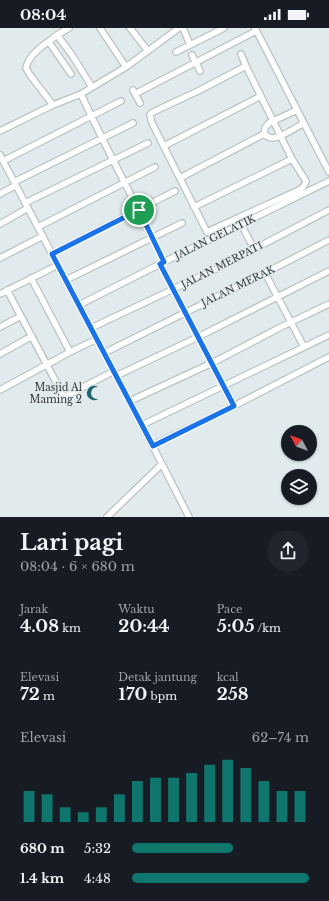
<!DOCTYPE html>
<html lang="id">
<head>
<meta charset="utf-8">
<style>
  body { margin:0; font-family:"Libre Baskerville",serif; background:#20242c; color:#f1f3f6; height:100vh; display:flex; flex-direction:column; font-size:15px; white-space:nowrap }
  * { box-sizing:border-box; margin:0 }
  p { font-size:13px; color:#9ea1a6 }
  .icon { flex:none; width:22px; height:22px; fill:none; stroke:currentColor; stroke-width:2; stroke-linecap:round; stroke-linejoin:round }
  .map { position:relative; height:489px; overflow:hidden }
  .side { display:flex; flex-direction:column; background:#171b24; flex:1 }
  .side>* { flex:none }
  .needle { width:26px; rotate:311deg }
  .tools { position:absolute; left:281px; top:397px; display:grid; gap:8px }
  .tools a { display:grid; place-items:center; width:36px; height:36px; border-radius:50%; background:#171b24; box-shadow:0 1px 3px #0004; font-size:20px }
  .pin { position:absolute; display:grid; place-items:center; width:34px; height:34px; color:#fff; margin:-17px; border:2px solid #fff; border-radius:50%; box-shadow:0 1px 4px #0007 }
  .round { display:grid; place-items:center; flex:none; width:42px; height:42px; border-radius:21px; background:#20242c }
  .summary { display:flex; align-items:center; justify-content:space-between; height:68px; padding:0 20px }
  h1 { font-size:22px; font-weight:700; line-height:30px }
  .metrics { display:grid; grid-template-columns:repeat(3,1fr); gap:6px; height:68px; padding:4px 20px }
  .metrics div { display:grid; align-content:center }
  .metrics b { font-size:17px; font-weight:700 }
  .metrics small { font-size:11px; font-weight:400 }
  .metrics p { font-size:11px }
  .chart { height:112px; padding:8px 20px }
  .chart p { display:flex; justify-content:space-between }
  .chart svg { width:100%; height:72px; margin-top:4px; stroke:#0f766e; stroke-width:6 }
  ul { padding:0 20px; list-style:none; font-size:13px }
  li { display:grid; grid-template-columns:64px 48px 1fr; align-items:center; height:30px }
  li i { height:10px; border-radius:5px; background:#0f766e }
  .status { display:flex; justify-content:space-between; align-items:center; height:28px; padding:0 20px; background:#171b24; direction:ltr }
  .status svg { height:11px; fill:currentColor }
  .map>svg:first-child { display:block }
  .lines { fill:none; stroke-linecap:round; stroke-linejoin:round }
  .minor-casing { stroke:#b9c2c4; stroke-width:8 }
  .minor { stroke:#fff; stroke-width:5.5 }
  .route-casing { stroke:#fff; stroke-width:8 }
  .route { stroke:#1a73e8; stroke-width:5 }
  .labels { text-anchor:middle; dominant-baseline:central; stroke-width:3; stroke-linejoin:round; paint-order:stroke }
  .street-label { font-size:10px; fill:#353839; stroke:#e1eaec }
  .poi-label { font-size:10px; fill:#353839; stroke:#e1eaec; text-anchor:end }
</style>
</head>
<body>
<div class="status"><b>08:04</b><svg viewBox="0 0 49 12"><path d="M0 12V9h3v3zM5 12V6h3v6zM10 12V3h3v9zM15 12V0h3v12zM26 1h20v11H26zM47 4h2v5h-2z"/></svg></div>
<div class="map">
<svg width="329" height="489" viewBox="0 0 329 489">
  <rect width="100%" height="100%" fill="#e1eaec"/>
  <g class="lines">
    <!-- minor casing -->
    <g class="minor-casing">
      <path id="minor" d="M 100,0 L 126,39
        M 130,0 L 148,23
        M 183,0 L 190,17
        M 255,0 L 329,144
        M 57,7 L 69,0
        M 49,14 L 71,46
        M 176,24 L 224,0
        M 241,26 L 246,38
        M 192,27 L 200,43
        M 246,38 L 292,131 L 306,153 C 305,158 303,159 299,162 L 207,204 L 152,95 L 150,87 L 151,85 L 200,62 Z
        M 133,62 L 140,75
        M 81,66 C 107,123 137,177 164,234
        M 135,66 L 256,3
        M 53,77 L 30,47 L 26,40 C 29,25 46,16 57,7 L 72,27 L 92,59
        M 297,82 L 269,95 L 265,100 L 264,106 C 266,108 268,110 272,110 C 279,111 297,99 304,95
        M 0,103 L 53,77 L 81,66 L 126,39 L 179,0
        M 164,118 L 261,68
        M 0,127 L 142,397 L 189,489
        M 3,133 L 121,73
        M 180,150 L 264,106
        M 14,154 L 133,95
        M 0,166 L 16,157
        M 25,175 L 148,115
        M 194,179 L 292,131
        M 0,196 L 28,180
        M 241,196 L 254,221
        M 38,199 L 155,139
        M 52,226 L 175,163
        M 0,230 L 43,208
        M 160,236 L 234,378
        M 265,245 L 304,319
        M 31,250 L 70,324
        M 66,252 L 182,195
        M 7,262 L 64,369 L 114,343
        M 0,266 L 58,237
        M 79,277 L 164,234 L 329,153
        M 0,299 L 21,288
        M 91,300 L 216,241 L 329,182
        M 104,325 L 265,245 L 329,212
        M 0,326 L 32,308
        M 116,348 L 198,309 L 329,243
        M 0,362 L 70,324 L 97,311
        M 130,373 L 212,335 L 281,299 L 329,276
        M 142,397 L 329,307
        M 153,417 L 224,383 L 329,329
        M 107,489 L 162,436"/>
    </g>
    <!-- minor -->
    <use href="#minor" class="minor"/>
  </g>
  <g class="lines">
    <!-- route casing -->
    <g class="route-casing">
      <path id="route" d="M 139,182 L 164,234 L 160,236 L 234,378 L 153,418 L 52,226 Z"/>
    </g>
    <!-- route -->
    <use href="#route" class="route"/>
  </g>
  <!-- icons -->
  <defs>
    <g id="mosque-bare" transform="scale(1.2)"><path d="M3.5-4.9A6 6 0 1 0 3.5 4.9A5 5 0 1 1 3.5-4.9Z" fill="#1c6572" stroke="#e1eaec" stroke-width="2.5" paint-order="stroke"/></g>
  </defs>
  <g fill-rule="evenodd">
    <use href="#mosque-bare" x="94" y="365"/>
  </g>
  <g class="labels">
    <!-- street labels -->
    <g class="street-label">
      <text transform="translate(215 209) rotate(-26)">JALAN GELATIK</text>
      <text transform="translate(222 237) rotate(-27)">JALAN MERPATI</text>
      <text transform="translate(238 258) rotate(-26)">JALAN MERAK</text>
    </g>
    <!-- poi labels -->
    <g class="poi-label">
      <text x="82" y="359">Masjid Al<tspan x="82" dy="12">Maming 2</tspan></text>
    </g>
  </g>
</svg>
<div class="tools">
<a><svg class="needle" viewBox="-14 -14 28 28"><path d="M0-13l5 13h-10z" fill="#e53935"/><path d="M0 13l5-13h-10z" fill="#9ea1a6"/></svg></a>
<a><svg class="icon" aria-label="layers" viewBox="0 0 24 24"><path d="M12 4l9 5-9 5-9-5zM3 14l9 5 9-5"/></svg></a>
</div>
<div class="pin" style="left:139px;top:182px;background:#1e9e55"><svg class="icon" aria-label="arrive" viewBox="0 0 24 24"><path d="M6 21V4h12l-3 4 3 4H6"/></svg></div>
</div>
<section class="side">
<div class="summary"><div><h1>Lari pagi</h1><p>08:04 · 6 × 680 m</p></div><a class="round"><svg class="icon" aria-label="share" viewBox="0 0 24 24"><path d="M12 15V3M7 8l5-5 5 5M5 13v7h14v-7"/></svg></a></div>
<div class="metrics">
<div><p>Jarak</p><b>4.08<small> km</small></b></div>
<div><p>Waktu</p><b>20:44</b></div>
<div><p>Pace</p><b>5:05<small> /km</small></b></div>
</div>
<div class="metrics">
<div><p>Elevasi</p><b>72<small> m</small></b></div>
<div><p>Detak jantung</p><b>170<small> bpm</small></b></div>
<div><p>kcal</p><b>258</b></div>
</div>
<div class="chart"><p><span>Elevasi</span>62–74 m</p>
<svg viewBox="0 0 160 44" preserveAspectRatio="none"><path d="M5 44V25M15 44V27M25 44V35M35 44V38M45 44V35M55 44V27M65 44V19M75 44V17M85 44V17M95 44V14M105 44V9M115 44V6M125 44V11M135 44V19M145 44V25M155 44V25"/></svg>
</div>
<ul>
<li><b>680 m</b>5:32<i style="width:57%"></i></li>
<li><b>1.4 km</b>4:48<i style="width:100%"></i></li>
</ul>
</section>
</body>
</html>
